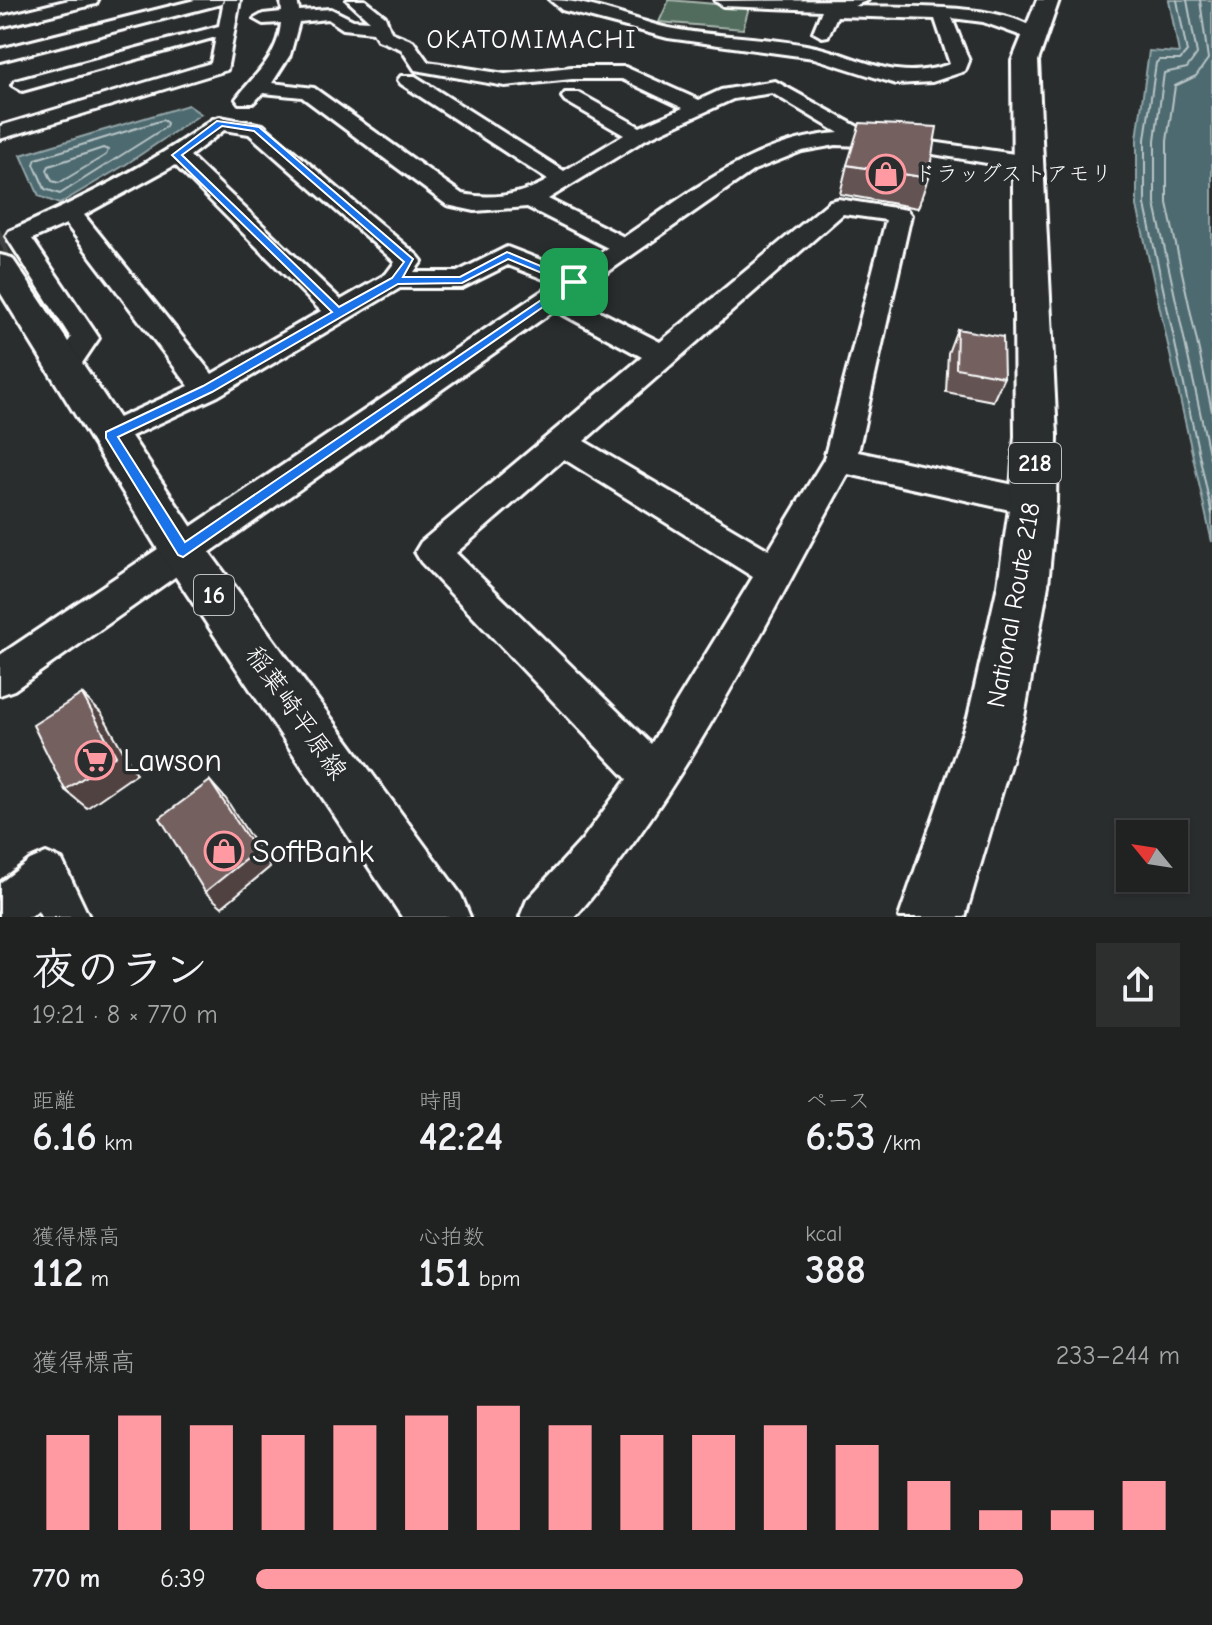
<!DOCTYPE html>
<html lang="ja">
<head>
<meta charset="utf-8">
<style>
  body { margin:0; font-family:"Comic Neue","Klee One",sans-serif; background:#2d2f2f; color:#f1f3f6; height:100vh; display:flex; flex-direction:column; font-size:30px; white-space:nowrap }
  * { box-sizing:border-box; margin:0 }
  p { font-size:26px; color:#a2a4a5 }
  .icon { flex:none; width:44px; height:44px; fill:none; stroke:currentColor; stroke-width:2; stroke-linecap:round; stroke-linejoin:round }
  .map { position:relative; height:917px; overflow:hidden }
  .panel { display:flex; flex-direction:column; background:#202222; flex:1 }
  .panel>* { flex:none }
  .needle { width:52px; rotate:300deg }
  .buttons { position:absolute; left:1116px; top:820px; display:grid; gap:16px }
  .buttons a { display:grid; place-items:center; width:72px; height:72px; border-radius:0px; background:#202222; box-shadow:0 2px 6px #0004,0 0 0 2px #3d3f40; font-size:40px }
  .pin { position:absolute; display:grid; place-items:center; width:68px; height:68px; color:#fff; margin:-34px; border-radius:16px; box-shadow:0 4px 12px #0006 }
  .round { display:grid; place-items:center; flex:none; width:84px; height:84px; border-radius:0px; background:#2d2f2f }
  .summary { display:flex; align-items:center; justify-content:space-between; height:136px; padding:0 32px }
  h1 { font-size:44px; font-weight:600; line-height:60px }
  .stats { display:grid; grid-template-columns:repeat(3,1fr); gap:12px; height:136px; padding:8px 32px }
  .stats div { display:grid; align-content:center }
  .stats b { font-size:40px; font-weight:600 }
  .stats small { font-size:22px; font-weight:400 }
  .stats p { font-size:22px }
  .chart { height:224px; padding:16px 32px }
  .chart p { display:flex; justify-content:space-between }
  .chart svg { width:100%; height:144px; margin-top:8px; stroke:#ff9aa2; stroke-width:6 }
  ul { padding:0 32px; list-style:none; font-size:26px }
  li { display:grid; grid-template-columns:128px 96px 1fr; align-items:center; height:60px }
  li i { height:20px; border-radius:10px; background:#ff9aa2 }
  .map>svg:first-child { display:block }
  .green { fill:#516c5c; stroke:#a8b6ae; stroke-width:2 }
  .water { fill:#4d6b70; stroke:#94a6a9; stroke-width:2 }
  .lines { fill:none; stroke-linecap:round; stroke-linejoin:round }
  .shore { stroke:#b8c4c6; stroke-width:2 }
  .minor-tunnel { stroke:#3f4243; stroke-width:25; stroke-dasharray:25 12; stroke-linecap:butt }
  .minor-casing { stroke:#fff; stroke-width:6 }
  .major-casing { stroke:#fff; stroke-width:6 }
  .highway-casing { stroke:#fff; stroke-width:6 }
  .minor { fill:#2a2d2e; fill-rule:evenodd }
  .major { fill:#2a2d2e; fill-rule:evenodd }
  .highway { fill:#2a2d2e; fill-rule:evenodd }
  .wall { fill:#645353; stroke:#fff; stroke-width:2 }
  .shaded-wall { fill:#514343; stroke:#fff; stroke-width:2 }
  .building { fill:#746060; stroke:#fff; stroke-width:2 }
  .route { fill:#1a73e8; stroke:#fff; stroke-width:2; fill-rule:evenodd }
  .labels { text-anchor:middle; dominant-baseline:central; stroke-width:7; stroke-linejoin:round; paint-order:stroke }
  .far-poi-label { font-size:22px; fill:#fff; stroke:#2a2d2e; text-anchor:start }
  .shield { fill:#2a2d2e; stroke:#bfc0c0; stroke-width:2 }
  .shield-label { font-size:24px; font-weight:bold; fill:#fff }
  .far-quarter-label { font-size:26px; letter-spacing:2px; fill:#fff; stroke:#2a2d2e }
  .street-label { font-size:26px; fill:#fff; stroke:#2a2d2e }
  .near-poi-label { font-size:32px; fill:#fff; stroke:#2a2d2e; text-anchor:start }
</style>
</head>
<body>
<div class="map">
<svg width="1212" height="917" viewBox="0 0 1212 917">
  <rect width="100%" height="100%" fill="#2a2d2e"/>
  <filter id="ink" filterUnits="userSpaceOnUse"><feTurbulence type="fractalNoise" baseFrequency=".0125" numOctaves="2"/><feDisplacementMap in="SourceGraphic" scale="16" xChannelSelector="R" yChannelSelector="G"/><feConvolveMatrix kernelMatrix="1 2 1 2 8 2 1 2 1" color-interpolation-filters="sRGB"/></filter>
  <g filter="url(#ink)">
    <!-- green -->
    <path class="green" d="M 669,0 L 749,7 L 743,29 L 659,22 Z"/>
    <!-- water -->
    <path class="water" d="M 1169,0 L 1212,0 L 1212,542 L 1137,206 L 1137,139 L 1149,51 L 1179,53 Z
      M 188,105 L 201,114 L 125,165 L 59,204 L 39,196 L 21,155 Z"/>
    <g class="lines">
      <!-- shore -->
      <path class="shore" d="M 1177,0 L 1187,52 L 1180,60 L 1159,60 L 1156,63 L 1145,139 L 1145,205 L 1212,514
        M 1187,0 L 1197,54 L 1187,68 L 1164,73 L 1155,140 L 1155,204 L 1212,467
        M 1200,0 L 1208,59 L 1196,76 L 1175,86 L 1167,141 L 1167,203 L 1212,411
        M 163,120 L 167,123 L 166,127 L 60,194 L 45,189 L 34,164 L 36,159 Z
        M 103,148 L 108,150 L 106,155 L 59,183 L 52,181 L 47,170 L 49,166 Z"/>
      <!-- minor-tunnel -->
      <path class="minor-tunnel" d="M 0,243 L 5,241"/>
      <!-- minor casing -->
      <g class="minor-casing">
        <path id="minor" d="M 69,0 L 98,0 L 96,4 L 0,27 L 0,17 Z
          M 195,0 L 223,0 L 221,4 L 0,61 L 0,49 Z
          M 224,0 L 240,0 L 227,70 L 0,139 L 0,126 L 211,63 L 216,37 L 22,91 L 12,85 L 15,81 L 219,26 Z
          M 281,0 L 297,0 L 299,11 L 331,9 L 353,20 L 370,21 L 347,0 L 365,0 L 385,16 L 391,32 L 413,41 L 428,62 L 505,74 L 572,67 L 625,67 L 699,100 L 721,90 L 775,81 L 869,133 L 1028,156 L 1039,163 L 1028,170 L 891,147 L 836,145 L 802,151 L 754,170 L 572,297 L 660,342 L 830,201 L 838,199 L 907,210 L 911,215 L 858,452 L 1033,489 L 1045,493 L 1050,502 L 1045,511 L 1033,515 L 848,474 C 764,624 689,786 575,917 L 520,917 L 527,900 L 582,840 L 627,779 L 421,562 L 415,552 L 421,542 L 642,357 L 555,310 L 14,690 L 0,695 L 0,655 L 554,283 L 508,265 L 462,288 L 400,288 L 218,396 L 110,446 L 99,443 L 94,435 L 99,427 L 189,386 L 66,224 L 32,239 L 99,338 L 76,372 L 66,375 L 56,372 L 52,365 L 71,338 L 6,236 L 9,231 C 81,200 150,165 213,119 L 220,117 L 263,125 L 418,256 L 422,261 L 414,272 L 457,272 L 507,247 L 572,272 L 608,248 L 527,207 L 475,211 L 447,205 L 302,97 L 263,93 L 253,103 L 239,103 L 236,99 C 255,74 278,57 281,23 L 263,24 L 254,19 L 263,14 L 282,12 ZM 328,19 L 343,29 L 373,32 L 378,40 L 401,49 L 415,70 L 505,86 L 572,79 L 622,79 L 683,108 L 640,127 L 579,93 L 565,93 L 562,97 L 565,101 L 624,135 L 564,171 L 415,76 L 401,76 L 398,80 L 401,84 L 548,180 C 522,195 492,200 462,194 L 314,88 L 272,83 L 290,55 L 299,22 ZM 772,93 L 839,133 C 755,139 692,191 624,237 L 548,199 L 646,139 L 733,99 ZM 224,130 L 249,134 L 395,262 L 386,274 L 341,300 L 190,156 ZM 175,165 L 321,311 L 212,374 L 84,215 ZM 843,214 L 886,220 L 824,459 L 769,550 L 584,441 ZM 564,459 L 753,577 L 651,744 L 456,553 Z
          M 550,0 C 589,0 629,19 668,28 C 718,38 770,36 820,48 C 870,61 896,82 950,64 L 935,19 L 837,16 L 828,36 L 822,37 L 813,32 L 822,10 L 723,6 L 715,1 L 868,0 L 854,6 C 900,8 1010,1 1042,35 L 1033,40 L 983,22 L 952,18 L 969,61 L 965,71 L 932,82 L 896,84 L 814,58 L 668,38 L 562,10 Z
          M 46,853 L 62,860 L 89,917 L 41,917 L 38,911 L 31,917 L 0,917 L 0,883 L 30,860 Z"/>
      </g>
      <!-- major casing -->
      <g class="major-casing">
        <path id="major" d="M 0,255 L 12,258 L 199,538 L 461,895 L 470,917 L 402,917 L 167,564 L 0,292 Z"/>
      </g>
      <!-- highway casing -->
      <g class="highway-casing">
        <path id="highway" d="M 1037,0 L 1059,0 L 1038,61 L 1057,436 L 1056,502 L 1048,585 L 1024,717 L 965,917 L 899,917 L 968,717 L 998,585 L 1010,502 L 1015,436 L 1012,61 Z"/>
      </g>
      <!-- minor -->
      <use href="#minor" class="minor"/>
      <!-- major -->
      <use href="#major" class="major"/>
      <!-- highway -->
      <use href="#highway" class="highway"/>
    </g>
    <!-- wall -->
    <path class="wall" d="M 847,165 L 928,178 L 918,208 L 840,194 Z
      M 957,329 L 1004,377 L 993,401 L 946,392 L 948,353 Z"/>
    <!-- shaded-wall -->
    <path class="shaded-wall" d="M 82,694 L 102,714 L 136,774 L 87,808 L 65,790 Z
      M 210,781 L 226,799 L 270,867 L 222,907 L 205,892 Z"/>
    <!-- building -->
    <path class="building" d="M 860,123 L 937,127 L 928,178 L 847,165 Z
      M 957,329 L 1003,337 L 1004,377 L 956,368 Z
      M 82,694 L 116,756 L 65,790 L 33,725 Z
      M 210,781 L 256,851 L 205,892 L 160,818 Z"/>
  </g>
  <!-- route -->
  <path class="route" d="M 217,121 L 259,127 L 413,259 L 403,277 L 460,277 L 507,252 L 579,282 L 183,557 L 178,555 L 106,438 L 106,432 L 203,386 L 332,312 L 172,155 ZM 222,126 L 254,131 L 404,262 L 392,278 L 339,307 L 182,155 ZM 508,259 L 566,283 L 185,542 L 118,437 L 212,392 L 398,284 L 462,283 Z"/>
  <!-- icons -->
  <defs>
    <g id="shop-ring" transform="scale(2)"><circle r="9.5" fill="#2a2d2e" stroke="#ff9aa2" stroke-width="1.5"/><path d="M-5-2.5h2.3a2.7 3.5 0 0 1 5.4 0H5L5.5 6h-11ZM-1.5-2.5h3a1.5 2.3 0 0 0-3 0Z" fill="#ff9aa2"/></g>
    <g id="supermarket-ring" transform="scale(2)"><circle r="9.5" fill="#2a2d2e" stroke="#ff9aa2" stroke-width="1.5"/><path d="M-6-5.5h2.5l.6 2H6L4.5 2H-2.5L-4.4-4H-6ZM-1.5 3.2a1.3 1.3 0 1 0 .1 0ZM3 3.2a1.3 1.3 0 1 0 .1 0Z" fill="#ff9aa2"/></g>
  </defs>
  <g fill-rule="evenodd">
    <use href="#shop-ring" x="886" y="174"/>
    <use href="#supermarket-ring" x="95" y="760"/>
    <use href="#shop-ring" x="224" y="851"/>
  </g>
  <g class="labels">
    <!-- far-poi labels -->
    <g class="far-poi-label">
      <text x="914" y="174">ドラッグストアモリ</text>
    </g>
    <!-- shield labels -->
    <g class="shield">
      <rect x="1009" y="443" width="52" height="40" rx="6"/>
      <rect x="194" y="575" width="40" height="40" rx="6"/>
    </g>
    <g class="shield-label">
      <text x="1035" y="463">218</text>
      <text x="214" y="595">16</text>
    </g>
    <!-- far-quarter labels -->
    <g class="far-quarter-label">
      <text x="532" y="40">OKATOMIMACHI</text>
    </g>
    <!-- street labels -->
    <g class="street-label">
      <text transform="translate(1014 605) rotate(-80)">National Route 218</text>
      <text transform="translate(296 713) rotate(55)">稲葉崎平原線</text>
    </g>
    <!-- near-poi labels -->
    <g class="near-poi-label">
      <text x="123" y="760">Lawson</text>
      <text x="252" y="851">SoftBank</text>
    </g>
  </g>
</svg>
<div class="buttons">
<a><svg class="needle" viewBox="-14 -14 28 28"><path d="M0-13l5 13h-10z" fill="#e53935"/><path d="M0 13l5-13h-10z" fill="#a2a4a5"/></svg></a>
</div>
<div class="pin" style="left:574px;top:282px;background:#1e9e55"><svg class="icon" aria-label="arrive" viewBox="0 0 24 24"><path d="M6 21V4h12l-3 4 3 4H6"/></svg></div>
</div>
<section class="panel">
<div class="summary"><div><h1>夜のラン</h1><p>19:21 · 8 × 770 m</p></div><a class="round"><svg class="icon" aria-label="share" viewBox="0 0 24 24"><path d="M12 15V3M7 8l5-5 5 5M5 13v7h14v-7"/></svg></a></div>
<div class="stats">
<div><p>距離</p><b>6.16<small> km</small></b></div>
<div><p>時間</p><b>42:24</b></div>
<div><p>ペース</p><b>6:53<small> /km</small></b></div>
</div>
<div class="stats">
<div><p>獲得標高</p><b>112<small> m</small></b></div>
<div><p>心拍数</p><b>151<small> bpm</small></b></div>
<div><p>kcal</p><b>388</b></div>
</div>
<div class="chart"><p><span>獲得標高</span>233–244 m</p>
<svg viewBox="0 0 160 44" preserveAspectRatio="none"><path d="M5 44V15M15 44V9M25 44V12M35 44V15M45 44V12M55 44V9M65 44V6M75 44V12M85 44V15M95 44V15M105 44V12M115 44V18M125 44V29M135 44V38M145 44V38M155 44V29"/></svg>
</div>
<ul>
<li><b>770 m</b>6:39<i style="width:83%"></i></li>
</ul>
</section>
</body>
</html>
